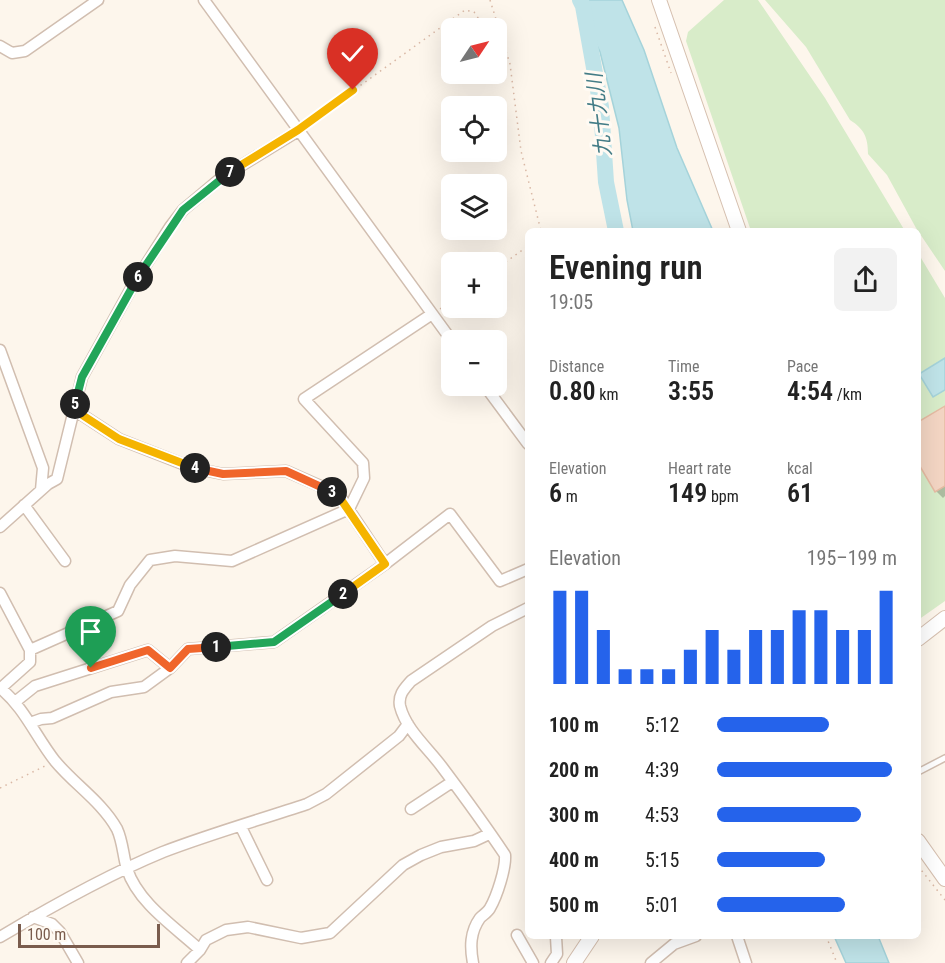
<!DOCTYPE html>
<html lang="en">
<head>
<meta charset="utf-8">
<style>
  body { margin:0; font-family:"Roboto Condensed","Noto Sans JP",sans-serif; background:#f2f2f2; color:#222; height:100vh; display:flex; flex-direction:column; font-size:22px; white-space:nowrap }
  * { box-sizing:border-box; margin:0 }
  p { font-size:20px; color:#767676 }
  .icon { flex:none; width:33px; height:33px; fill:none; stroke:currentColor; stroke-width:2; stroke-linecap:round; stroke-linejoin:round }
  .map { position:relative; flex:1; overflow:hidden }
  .panel { position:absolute; left:525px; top:228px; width:396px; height:711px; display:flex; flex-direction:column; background:#fff; border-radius:9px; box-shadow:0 6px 24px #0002 }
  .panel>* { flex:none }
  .needle { width:39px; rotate:55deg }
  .buttons { position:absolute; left:441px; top:18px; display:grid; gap:12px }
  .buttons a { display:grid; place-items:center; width:66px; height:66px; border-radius:9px; background:#fff; box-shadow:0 6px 24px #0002; font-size:30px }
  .scale { position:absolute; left:18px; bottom:15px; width:142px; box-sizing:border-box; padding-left:6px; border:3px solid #7a5c4d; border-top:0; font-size:16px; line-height:21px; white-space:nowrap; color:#7a5c4d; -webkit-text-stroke:4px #fffaf3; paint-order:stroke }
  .pin { position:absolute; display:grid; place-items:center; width:51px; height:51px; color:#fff; margin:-62px -26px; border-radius:50% 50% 50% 0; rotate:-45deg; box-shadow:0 0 6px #0007 }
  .pin .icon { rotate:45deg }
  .km { position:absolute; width:30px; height:30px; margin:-15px; border-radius:50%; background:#222; color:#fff; font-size:16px; line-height:30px; text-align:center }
  .round { display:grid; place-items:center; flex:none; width:63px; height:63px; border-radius:9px; background:#f2f2f2 }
  .head { display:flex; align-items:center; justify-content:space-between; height:102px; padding:0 24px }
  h1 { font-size:33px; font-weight:600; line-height:45px }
  .stats { display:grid; grid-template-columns:repeat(3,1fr); gap:9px; height:102px; padding:6px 24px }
  .stats div { display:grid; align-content:center }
  .stats b { font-size:26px; font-weight:600 }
  .stats small { font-size:16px; font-weight:400 }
  .stats p { font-size:16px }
  .chart { height:168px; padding:12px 24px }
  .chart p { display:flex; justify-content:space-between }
  .chart svg { width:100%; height:108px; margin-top:6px; stroke:#2563eb; stroke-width:6 }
  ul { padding:0 24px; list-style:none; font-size:20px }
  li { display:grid; grid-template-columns:96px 72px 1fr; align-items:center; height:45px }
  li i { height:15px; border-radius:8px; background:#2563eb }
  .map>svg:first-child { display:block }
  .green { fill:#d8ecc9 }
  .water { fill:#bfe3e8; stroke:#a5d3da; stroke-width:1.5 }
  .shadow { fill:#0003 }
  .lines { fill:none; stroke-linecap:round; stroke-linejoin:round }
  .river { stroke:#bfe3e8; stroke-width:16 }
  .building { fill:#f3d5c3; stroke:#e6bba3; stroke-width:1.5 }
  .lane-casing { stroke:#d1beb0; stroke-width:8 }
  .street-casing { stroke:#d1beb0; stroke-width:13 }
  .secondary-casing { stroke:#d6c0b0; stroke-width:16 }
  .path { stroke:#d9b8a5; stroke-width:1.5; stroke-dasharray:1.5 4.5; stroke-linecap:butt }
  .lane { stroke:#fff; stroke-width:5 }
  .street { stroke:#fff; stroke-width:10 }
  .secondary { stroke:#fff; stroke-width:14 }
  .split-1-casing { stroke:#fff; stroke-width:12 }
  .split-2-casing { stroke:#fff; stroke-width:12 }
  .split-3-casing { stroke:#fff; stroke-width:12 }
  .split-4-casing { stroke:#fff; stroke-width:12 }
  .split-5-casing { stroke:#fff; stroke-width:12 }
  .split-6-casing { stroke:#fff; stroke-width:12 }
  .split-7-casing { stroke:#fff; stroke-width:12 }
  .split-8-casing { stroke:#fff; stroke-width:12 }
  .split-1 { stroke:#f0652b; stroke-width:8 }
  .split-2 { stroke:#22a559; stroke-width:8 }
  .split-3 { stroke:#f5b400; stroke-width:8 }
  .split-4 { stroke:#f0652b; stroke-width:8 }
  .split-5 { stroke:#f5b400; stroke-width:8 }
  .split-6 { stroke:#22a559; stroke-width:8 }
  .split-7 { stroke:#22a559; stroke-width:8 }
  .split-8 { stroke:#f5b400; stroke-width:8 }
  .labels { text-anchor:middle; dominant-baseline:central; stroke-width:6; stroke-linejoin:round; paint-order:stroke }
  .water-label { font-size:21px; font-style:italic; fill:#437c86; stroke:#fffaf3 }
</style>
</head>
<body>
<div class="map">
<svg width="945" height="963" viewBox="0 0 945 963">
  <rect width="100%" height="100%" fill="#fdf6ec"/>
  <!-- green -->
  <path class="green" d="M 724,0 L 758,0 L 825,98 L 905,231 L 751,231 L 686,41 L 688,32 Z
    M 765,0 L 945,0 L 945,271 L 916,228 L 887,175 L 868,154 C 868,137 864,129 850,120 L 806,47 Z
    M 918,253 L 945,298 L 945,601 L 918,620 Z"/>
  <!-- water -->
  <path class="water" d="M 576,0 L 622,0 L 644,50 L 677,148 L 713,231 L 633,231 L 627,200 L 619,128 L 600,52 Z
    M 945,358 L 945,390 L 933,397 L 919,374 Z
    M 834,936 L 878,936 L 889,963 L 846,963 Z"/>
  <!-- shadow -->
  <path class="shadow" d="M 945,408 L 945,496 L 943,498 L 936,491 L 918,460 L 918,424 Z"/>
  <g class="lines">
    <!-- river -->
    <path class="river" d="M 580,0 L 583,6 L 601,107 L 606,182 L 616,231"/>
  </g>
  <!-- building -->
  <path class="building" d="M 945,406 L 945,486 L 935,492 L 918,463 L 918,422 Z"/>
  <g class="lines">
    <!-- lane casing -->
    <g class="lane-casing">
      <path id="lane" d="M 918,772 L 945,758"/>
    </g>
    <!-- street casing -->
    <g class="street-casing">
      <path id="street" d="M 204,0 L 452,341
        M 0,46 L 12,53 L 25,51 L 98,0
        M 0,350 L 43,468 L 41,490
        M 485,386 L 528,444
        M 73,409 L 119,439 L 193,468 L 223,474 L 286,471 L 327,489 L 341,498 L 385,564
        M 24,505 L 65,561
        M 0,527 L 48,484 L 57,479 L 82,377 L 133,285 L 170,227 L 183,210 L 221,178 L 298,131
        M 0,593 L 30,650
        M 0,688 C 24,707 36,737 55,761 C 75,785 102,802 117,829 C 123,842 123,856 127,869 C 138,903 175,927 200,950
        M 1,688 L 30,662 L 30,650 L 118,611 L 130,585 L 150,560 L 175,556 L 232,561 L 349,509 L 364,478 L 363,463 L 304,399 L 432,314
        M 15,702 L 35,686 L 148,650 L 170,668
        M 30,723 L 41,719 L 52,718 L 111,692 L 144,687 L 170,668 L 188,649 L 274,642 L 385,564 L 450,514 L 500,581 L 528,569
        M 411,809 L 452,782
        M 241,827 L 267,880
        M 33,917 L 52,924 L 60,932 L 78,963
        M 517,935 L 533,963
        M 737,936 L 746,963
        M 0,937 C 52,906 107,875 163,852 C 210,834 259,820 307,804 L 326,794 L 399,736 L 408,724
        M 187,963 L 200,950 L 206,940 L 226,930 L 248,927 L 301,938 L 330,933 L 403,865 L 421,855 L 441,847 L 474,841 L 489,834
        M 473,963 C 470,947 470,932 480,918 C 483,915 488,912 490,908 C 497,896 506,868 505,855 C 485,825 463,795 442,767 C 428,748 406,730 400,706 C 398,695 404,689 411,681 L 492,626 L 528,608
        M 551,963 L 557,954 L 556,937
        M 651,963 L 674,944 L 696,936"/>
    </g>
    <!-- secondary casing -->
    <g class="secondary-casing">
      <path id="secondary" d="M 659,0 L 739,231
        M 918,639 L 945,618
        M 918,841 L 945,879
        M 574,963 L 592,936"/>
    </g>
    <!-- path -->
    <path class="path" d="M 490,0 L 510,64 L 521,151 L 541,231
      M 655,27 L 671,73
      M 307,124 L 465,10 L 474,12 L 485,28
      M 496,269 L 528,246
      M 440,309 L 452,301
      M 0,788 L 45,766
      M 918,866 L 945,900
      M 826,936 L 837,963"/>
    <!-- lane -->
    <use href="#lane" class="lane"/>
    <!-- street -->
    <use href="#street" class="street"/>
    <!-- secondary -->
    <use href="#secondary" class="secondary"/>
  </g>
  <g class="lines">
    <!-- split-1 casing -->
    <g class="split-1-casing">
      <path id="split-1" d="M 91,668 L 148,650 L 170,668 L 188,649 L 216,647"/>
    </g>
    <!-- split-2 casing -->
    <g class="split-2-casing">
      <path id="split-2" d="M 216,647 L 274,642 L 343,594"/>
    </g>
    <!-- split-3 casing -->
    <g class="split-3-casing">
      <path id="split-3" d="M 332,492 L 340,498 L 385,564 L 343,594"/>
    </g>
    <!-- split-4 casing -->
    <g class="split-4-casing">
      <path id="split-4" d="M 195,468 L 223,474 L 286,471 L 332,492"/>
    </g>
    <!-- split-5 casing -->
    <g class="split-5-casing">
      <path id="split-5" d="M 75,404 L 73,409 L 119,439 L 195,468"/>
    </g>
    <!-- split-6 casing -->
    <g class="split-6-casing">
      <path id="split-6" d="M 75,404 L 82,377 L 138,277"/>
    </g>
    <!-- split-7 casing -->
    <g class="split-7-casing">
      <path id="split-7" d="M 138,277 L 183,210 L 230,172"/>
    </g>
    <!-- split-8 casing -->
    <g class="split-8-casing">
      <path id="split-8" d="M 230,172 L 298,130 L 353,90"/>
    </g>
    <!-- split-1 -->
    <use href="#split-1" class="split-1"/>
    <!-- split-2 -->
    <use href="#split-2" class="split-2"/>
    <!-- split-3 -->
    <use href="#split-3" class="split-3"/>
    <!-- split-4 -->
    <use href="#split-4" class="split-4"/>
    <!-- split-5 -->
    <use href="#split-5" class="split-5"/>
    <!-- split-6 -->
    <use href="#split-6" class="split-6"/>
    <!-- split-7 -->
    <use href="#split-7" class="split-7"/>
    <!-- split-8 -->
    <use href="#split-8" class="split-8"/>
  </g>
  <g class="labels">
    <!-- water labels -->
    <g class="water-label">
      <text transform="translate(599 115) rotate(-97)">九十九川</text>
    </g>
  </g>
</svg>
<div class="buttons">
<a><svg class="needle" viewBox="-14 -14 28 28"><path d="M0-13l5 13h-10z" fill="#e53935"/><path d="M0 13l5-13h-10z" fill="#767676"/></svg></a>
<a><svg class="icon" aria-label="locate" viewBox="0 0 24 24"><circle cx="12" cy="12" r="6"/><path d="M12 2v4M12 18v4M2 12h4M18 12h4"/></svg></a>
<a><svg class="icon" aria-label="layers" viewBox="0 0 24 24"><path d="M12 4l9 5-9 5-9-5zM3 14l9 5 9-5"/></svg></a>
<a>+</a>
<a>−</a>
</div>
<div class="scale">100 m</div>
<div class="pin" style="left:91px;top:668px;background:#1e9e55"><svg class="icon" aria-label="arrive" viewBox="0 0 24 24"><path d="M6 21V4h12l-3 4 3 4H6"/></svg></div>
<div class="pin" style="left:353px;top:90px;background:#d93025"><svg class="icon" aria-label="check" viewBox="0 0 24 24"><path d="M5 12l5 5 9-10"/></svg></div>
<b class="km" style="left:216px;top:647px">1</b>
<b class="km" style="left:343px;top:594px">2</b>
<b class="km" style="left:332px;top:492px">3</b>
<b class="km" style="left:195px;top:468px">4</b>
<b class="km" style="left:75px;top:404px">5</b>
<b class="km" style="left:138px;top:277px">6</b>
<b class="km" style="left:230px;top:172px">7</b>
<section class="panel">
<div class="head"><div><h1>Evening run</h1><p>19:05</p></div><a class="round"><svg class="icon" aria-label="share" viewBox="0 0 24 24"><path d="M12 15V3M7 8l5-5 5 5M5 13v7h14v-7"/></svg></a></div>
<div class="stats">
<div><p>Distance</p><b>0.80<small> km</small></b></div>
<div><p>Time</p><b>3:55</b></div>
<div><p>Pace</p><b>4:54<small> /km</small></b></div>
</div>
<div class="stats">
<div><p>Elevation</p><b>6<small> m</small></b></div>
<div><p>Heart rate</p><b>149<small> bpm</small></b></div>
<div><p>kcal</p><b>61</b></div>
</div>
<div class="chart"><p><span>Elevation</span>195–199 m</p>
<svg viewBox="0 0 160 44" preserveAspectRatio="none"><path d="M5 44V6M15 44V6M25 44V22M35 44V38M45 44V38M55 44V38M65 44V30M75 44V22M85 44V30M95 44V22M105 44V22M115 44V14M125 44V14M135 44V22M145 44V22M155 44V6"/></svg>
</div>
<ul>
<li><b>100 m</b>5:12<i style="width:62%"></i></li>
<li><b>200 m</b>4:39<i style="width:97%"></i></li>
<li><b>300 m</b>4:53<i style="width:80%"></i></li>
<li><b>400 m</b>5:15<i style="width:60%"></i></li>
<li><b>500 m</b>5:01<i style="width:71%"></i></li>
</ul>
</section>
</div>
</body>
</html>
